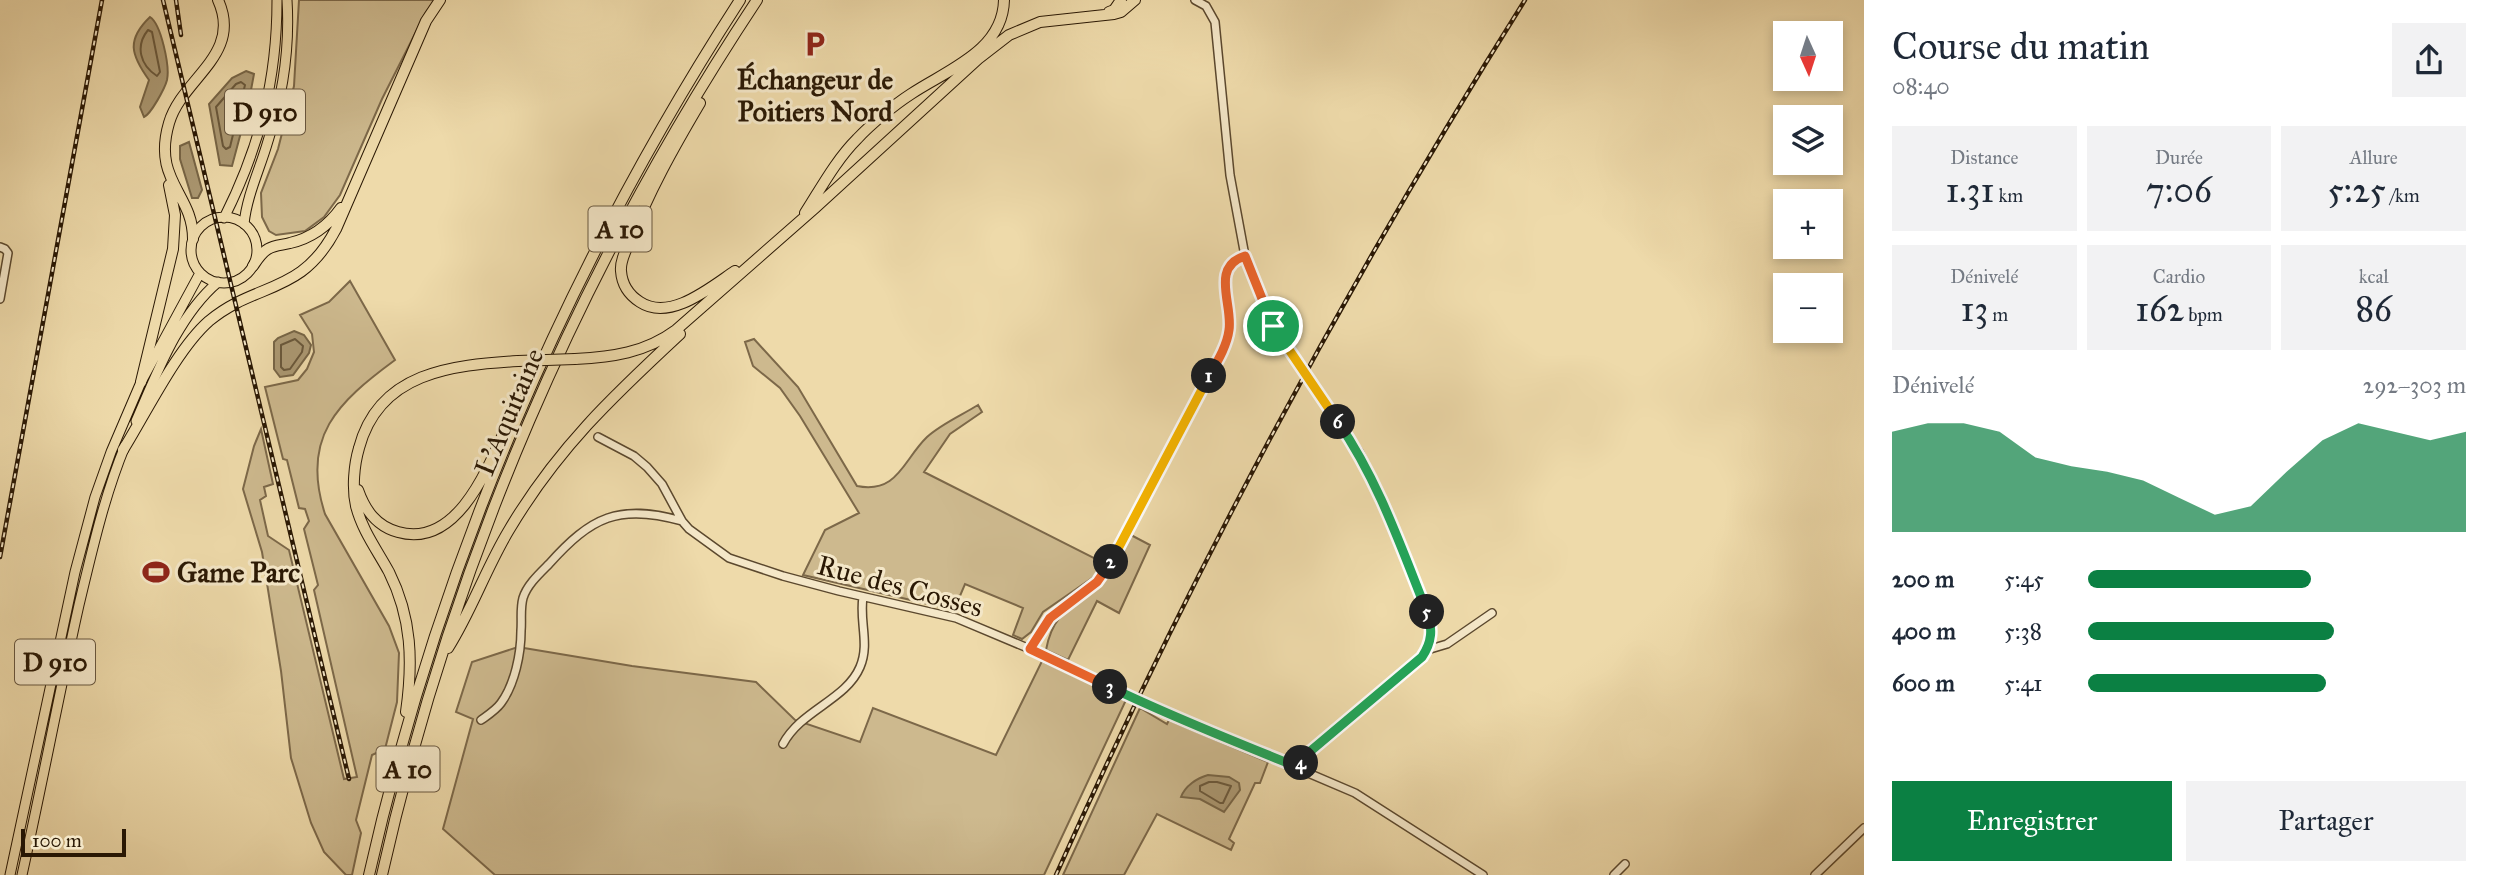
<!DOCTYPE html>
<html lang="fr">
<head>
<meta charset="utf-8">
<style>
  body { margin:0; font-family:"IM FELL Great Primer",serif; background:#f2f2f3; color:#1f2937; height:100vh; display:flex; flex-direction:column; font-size:26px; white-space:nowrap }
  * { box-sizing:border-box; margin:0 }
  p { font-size:23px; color:#747a83 }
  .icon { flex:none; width:38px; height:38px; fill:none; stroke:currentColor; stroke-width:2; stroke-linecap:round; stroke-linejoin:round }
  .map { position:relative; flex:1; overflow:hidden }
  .drawer { display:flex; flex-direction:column; background:#fff; width:630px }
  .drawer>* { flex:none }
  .needle { width:46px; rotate:177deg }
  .buttons { position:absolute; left:1773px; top:21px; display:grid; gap:14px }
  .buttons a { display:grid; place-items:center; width:70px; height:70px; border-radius:0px; background:#fff; box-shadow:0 4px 10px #0003; font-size:35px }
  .scale { position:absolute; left:21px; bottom:18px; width:105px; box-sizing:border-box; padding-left:7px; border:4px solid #2a1804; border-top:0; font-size:19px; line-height:24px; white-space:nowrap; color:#2a1804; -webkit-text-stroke:5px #f4e7c8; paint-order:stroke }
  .pin { position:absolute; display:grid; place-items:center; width:60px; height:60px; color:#fff; margin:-30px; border:4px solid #fff; border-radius:50%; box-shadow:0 2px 7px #0007 }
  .km { position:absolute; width:35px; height:35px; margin:-18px; border-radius:50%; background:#222; color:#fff; font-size:19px; line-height:35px; text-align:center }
  .round { display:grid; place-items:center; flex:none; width:74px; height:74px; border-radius:0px; background:#f2f2f3 }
  .summary { display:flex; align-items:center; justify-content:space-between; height:119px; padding:0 28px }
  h1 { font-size:38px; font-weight:600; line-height:52px }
  .stats { display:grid; grid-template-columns:repeat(3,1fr); gap:10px; height:119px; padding:7px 28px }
  .stats div { display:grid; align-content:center; border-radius:0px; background:#f2f2f3; text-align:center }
  .stats b { font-size:35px; font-weight:600 }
  .stats small { font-size:19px; font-weight:400 }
  .stats p { font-size:19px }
  .chart { height:196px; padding:14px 28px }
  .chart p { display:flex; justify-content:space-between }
  .chart svg { width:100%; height:126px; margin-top:7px; fill:#0b8043; opacity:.7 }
  .cta { display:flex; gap:14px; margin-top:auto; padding:14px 28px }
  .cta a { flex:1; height:80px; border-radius:0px; background:#0b8043; color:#fff; font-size:28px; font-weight:600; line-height:80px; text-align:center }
  .cta a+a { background:#f2f2f3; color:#1f2937 }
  ul { padding:0 28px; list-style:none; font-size:23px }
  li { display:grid; grid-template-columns:112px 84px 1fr; align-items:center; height:52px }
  li i { height:18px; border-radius:9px; background:#0b8043 }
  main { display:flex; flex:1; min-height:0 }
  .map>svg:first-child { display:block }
  .green { fill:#cdb98e; stroke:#7c6849; stroke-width:2 }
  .water { fill:#ab9872; stroke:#776546; stroke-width:2 }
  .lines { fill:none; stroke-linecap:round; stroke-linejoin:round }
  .shore { stroke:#6a583b; stroke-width:2 }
  .minor-casing { stroke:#5b482e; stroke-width:10 }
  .major-casing { stroke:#2a1804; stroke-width:11 }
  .highway-casing { stroke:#2a1804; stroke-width:12 }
  .minor { stroke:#f4e7c8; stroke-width:7 }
  .major { stroke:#eedaaa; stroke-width:9 }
  .highway { stroke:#eedaaa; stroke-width:10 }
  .rail-casing { stroke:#2a1804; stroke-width:4.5 }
  .rail { stroke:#f4e7c8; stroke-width:2; stroke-dasharray:5; stroke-linecap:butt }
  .minor-bridge-casing { stroke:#5b482e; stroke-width:10; stroke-linecap:butt }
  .highway-bridge-casing { stroke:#2a1804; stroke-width:12; stroke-linecap:butt }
  .minor-bridge { stroke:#f4e7c8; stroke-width:7 }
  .highway-bridge { stroke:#eedaaa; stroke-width:10 }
  .split-1-casing { stroke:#fff; stroke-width:14 }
  .split-2-casing { stroke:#fff; stroke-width:14 }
  .split-3-casing { stroke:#fff; stroke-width:14 }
  .split-4-casing { stroke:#fff; stroke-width:14 }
  .split-5-casing { stroke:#fff; stroke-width:14 }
  .split-6-casing { stroke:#fff; stroke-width:14 }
  .split-7-casing { stroke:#fff; stroke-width:14 }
  .split-1 { stroke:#f0652b; stroke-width:9 }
  .split-2 { stroke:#f5b400; stroke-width:9 }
  .split-3 { stroke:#f0652b; stroke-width:9 }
  .split-4 { stroke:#22a559; stroke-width:9 }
  .split-5 { stroke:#22a559; stroke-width:9 }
  .split-6 { stroke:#22a559; stroke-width:9 }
  .split-7 { stroke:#f5b400; stroke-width:9 }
  .labels { text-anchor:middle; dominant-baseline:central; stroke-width:6; stroke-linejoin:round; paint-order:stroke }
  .shield { fill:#f4e7c8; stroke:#67563f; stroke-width:2 }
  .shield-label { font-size:26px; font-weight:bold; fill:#2a1804 }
  .poi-label { font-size:28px; font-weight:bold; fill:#2a1804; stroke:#f4e7c8 }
  .street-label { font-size:28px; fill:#2a1804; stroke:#f4e7c8 }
</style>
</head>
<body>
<main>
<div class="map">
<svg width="1864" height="875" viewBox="0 0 1864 875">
  <rect width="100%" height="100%" fill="#eedaaa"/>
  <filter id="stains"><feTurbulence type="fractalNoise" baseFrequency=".00286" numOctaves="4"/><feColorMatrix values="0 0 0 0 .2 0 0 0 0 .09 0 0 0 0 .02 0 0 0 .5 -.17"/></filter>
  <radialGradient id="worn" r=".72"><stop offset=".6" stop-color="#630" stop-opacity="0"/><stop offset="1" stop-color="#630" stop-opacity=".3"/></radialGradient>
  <!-- green -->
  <path class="green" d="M 299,0 L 435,0 L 426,12 L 382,99 L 340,195 L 324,217 L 305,231 L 276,235 L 269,231 L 262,217 L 261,193 L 278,149 L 294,86 Z
    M 350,281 L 395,360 C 338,402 300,437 325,514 L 389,626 L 399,653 L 397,702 L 385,749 L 372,755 L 356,820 L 361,833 L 352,875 L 346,875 L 324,852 L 311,823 L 291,758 L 281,671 L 262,552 L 243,489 L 254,446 L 261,429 L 273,484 L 264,487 L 266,496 L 260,500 L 268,536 L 289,550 L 344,779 L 357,777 L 314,590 L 318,585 L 304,529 L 309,521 L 305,509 L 299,508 L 287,460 L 283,459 L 265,387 L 298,380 L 307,369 L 314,352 L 312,334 L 300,315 L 329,302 Z
    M 754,339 L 798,387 L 857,486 C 898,494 903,460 927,437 C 941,424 962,415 978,405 L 982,412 L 950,434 L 924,472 L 1104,563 L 1095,576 L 1043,612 L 1031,632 L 1022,639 L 1013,635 L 1023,608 L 965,584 L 954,610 L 803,575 L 825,530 L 859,513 L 800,416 L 780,388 L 753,366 L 745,342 Z
    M 1129,534 L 1150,545 L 1119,613 L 1097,601 L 1068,660 L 1046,650 C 1055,601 1085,608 1109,575 C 1118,563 1123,547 1129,534 Z
    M 518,647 L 632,666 L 756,682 L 795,720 L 860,742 L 873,708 L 996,755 L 1042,661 L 1126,700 L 1044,875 L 495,875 L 443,829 L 473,719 L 456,712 L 472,662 Z
    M 1140,708 L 1167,724 L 1169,720 L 1268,762 L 1260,783 L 1255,783 L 1229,839 L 1234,843 L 1231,850 L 1157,814 L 1124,875 L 1063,875 Z"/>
  <!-- water -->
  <path class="water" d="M 150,17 C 161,24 170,66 167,80 C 165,88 151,114 144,117 L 140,107 L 149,80 C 131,55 126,40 150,17 Z
    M 246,71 L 254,74 L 248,106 L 232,166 L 220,165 L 209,104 L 232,78 Z
    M 189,142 L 202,190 L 198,198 L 192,198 L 180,159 L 180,146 Z
    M 294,331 L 304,335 L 311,345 L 309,353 L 293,375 L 280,377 L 274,369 L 274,342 L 278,338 Z
    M 1208,775 L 1229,777 L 1239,783 L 1240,790 L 1224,812 L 1200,799 L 1181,797 C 1185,786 1197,778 1208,775 Z"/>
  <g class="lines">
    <!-- shore -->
    <path class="shore" d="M 148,30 L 152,32 L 160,72 L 157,76 C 140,65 135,46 148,30 Z
      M 241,82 L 245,85 L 230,147 L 226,149 L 223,146 L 216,107 L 236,84 Z
      M 295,339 L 303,346 L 302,352 L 290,369 L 284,370 L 281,367 L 281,345 Z
      M 1209,782 L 1217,782 L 1231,786 L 1223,803 L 1220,803 L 1200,791 L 1200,786 Z"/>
    <!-- minor casing -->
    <g class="minor-casing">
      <path id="minor" d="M 1195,0 L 1206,6 L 1215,22 L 1230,175 L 1245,256 L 1273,326 L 1288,349
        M 0,247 L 5,249 L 8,253 L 0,299
        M 598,437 L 634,456 L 647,467 L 662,484 L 682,521 L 689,529 L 729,558 L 783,576 L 839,591 L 956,618 L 1030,649 L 1116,689
        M 1030,649 L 1050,618 L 1088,589 L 1108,567 L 1225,344 C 1229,333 1231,322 1229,310 C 1226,288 1216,265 1245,256
        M 1427,650 L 1447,644 L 1492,613
        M 1156,708 L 1355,793 L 1483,875
        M 481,720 C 488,715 496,710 501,703 C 515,684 521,653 521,631 C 522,620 520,609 523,598 C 527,585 539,574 549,564 C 591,517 619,503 682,521
        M 783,744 C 801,710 846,700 860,667 C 870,644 859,621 863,597
        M 1299,768 L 1307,754 L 1422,657 C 1431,643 1433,631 1429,615 L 1381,497 L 1359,452 L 1320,396
        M 1614,875 L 1625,864
        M 1815,875 L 1864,828"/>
    </g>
    <!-- major casing -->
    <g class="major-casing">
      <path id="major" d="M191 250a33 33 0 1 1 66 0a33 33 0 1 1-66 0Z
        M 224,218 C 260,146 277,80 277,0
        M 244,224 C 247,195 260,169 268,141 C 283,95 290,48 287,0
        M 136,421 C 157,373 178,316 218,282
        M 10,875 L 75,572 L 95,497 L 111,452 L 141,382 L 200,273
        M 22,875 C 42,785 59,694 79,605 C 92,551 104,497 125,446"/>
    </g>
    <!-- highway casing -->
    <g class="highway-casing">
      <path id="highway" d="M 1109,12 L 1114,10 L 1121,0
        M 700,103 C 674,147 648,193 630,241 C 626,250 620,261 621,271 C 622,285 629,295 640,302 C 670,322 711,287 735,271
        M 805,213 C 821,188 836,160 857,139 C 871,124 894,105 911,94 C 947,70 1003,51 1004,0
        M 193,239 C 193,193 152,181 169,123 C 182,78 243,55 218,0
        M 253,266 C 257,260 261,253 268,249 C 274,245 283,245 290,243 C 312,238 328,226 341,208
        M 575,359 C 612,357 645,353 676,330 L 815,208 L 978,59 L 1009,35 L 1040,22 L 1114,14 L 1121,12 L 1135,0
        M 141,382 L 173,249 L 175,215 L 169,185
        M 123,450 C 146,413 177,349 209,321 C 257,281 301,296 336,229 L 426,21 L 440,0
        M 358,490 C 365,510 376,526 398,532 C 461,550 492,457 512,414
        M 448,648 C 472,610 486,568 509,530 C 557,449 612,397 680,334
        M 406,712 C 413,662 412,618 389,572 C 377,550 362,530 356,506 C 352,488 354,465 359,448 C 379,372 452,365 518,361
        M 369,875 C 439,564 567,267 740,0
        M 382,875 C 452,563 580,267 757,0"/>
    </g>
    <!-- minor -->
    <use href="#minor" class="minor"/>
    <!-- major -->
    <use href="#major" class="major"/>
    <!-- highway -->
    <use href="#highway" class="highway"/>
    <!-- rail casing -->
    <g class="rail-casing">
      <path id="rail" d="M 163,0 L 349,779
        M 176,0 L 181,35
        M 0,557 L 102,0
        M 1056,875 C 1191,573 1349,280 1525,0"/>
    </g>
    <!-- rail -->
    <use href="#rail" class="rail"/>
    <!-- minor-bridge casing -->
    <g class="minor-bridge-casing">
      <path id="minor-bridge" d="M 1288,349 L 1320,396
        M 1116,689 L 1156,708"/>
    </g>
    <!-- highway-bridge casing -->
    <g class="highway-bridge-casing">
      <path id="highway-bridge" d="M 518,361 L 575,359"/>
    </g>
    <!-- minor-bridge -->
    <use href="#minor-bridge" class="minor-bridge"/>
    <!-- highway-bridge -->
    <use href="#highway-bridge" class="highway-bridge"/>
  </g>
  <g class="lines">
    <!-- split-1 casing -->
    <g class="split-1-casing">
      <path id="split-1" d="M 1209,376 C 1217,362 1227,346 1229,330 C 1233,304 1210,267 1245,256 L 1273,326"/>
    </g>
    <!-- split-2 casing -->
    <g class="split-2-casing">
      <path id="split-2" d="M 1111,562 L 1209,376"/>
    </g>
    <!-- split-3 casing -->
    <g class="split-3-casing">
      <path id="split-3" d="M 1110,687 L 1030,649 L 1050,618 L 1097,582 L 1111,562"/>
    </g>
    <!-- split-4 casing -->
    <g class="split-4-casing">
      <path id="split-4" d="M 1110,687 C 1172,717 1236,742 1300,768 L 1301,763"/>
    </g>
    <!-- split-5 casing -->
    <g class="split-5-casing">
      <path id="split-5" d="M 1301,763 L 1307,754 L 1422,657 C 1432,642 1433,629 1427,612"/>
    </g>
    <!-- split-6 casing -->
    <g class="split-6-casing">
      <path id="split-6" d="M 1338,422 C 1378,480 1401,547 1427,612"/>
    </g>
    <!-- split-7 casing -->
    <g class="split-7-casing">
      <path id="split-7" d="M 1273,326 L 1338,422"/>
    </g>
    <!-- split-1 -->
    <use href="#split-1" class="split-1"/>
    <!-- split-2 -->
    <use href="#split-2" class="split-2"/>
    <!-- split-3 -->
    <use href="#split-3" class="split-3"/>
    <!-- split-4 -->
    <use href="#split-4" class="split-4"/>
    <!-- split-5 -->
    <use href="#split-5" class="split-5"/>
    <!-- split-6 -->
    <use href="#split-6" class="split-6"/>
    <!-- split-7 -->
    <use href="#split-7" class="split-7"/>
  </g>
  <!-- icons -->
  <defs>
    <g id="parking-bare" transform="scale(2.1)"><path d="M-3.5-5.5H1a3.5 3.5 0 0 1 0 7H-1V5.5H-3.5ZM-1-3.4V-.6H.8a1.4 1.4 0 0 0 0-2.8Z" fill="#8f2418" stroke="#f4e7c8" stroke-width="2.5" paint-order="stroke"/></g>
    <g id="stadium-bare" transform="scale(2.1)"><path d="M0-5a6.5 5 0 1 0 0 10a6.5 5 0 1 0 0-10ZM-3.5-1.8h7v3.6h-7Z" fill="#8f2418" stroke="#f4e7c8" stroke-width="2.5" paint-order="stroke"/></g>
  </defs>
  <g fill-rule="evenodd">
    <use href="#parking-bare" x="815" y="44"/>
    <use href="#stadium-bare" x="156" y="572"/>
  </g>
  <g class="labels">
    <!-- shield labels -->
    <g class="shield">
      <rect x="225" y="89.5" width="80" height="45" rx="5"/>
      <rect x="588.5" y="206.5" width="63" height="45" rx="5"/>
      <rect x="15" y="639.5" width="80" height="45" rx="5"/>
      <rect x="376.5" y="746.5" width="63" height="45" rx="5"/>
    </g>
    <g class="shield-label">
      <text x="265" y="112">D 910</text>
      <text x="620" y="229">A 10</text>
      <text x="55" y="662">D 910</text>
      <text x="408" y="769">A 10</text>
    </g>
    <!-- poi labels -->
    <g class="poi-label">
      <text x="815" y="79">Échangeur de<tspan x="815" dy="32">Poitiers Nord</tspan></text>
      <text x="177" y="572" text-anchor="start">Game Parc</text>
    </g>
    <!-- street labels -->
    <g class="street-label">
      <text transform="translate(509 412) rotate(-67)">L'Aquitaine</text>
      <text transform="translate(900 586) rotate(15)">Rue des Cosses</text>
    </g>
  </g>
  <rect width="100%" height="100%" filter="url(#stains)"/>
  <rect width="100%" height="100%" fill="url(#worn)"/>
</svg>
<div class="buttons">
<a><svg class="needle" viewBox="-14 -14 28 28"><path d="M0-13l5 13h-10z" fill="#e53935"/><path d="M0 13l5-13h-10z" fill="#747a83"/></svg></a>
<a><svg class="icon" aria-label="layers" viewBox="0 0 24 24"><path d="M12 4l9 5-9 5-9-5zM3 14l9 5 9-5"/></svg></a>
<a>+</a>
<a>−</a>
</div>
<div class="scale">100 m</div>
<div class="pin" style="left:1273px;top:326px;background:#1e9e55"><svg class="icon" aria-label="arrive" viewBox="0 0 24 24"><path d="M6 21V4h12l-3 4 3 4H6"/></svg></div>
<b class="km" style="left:1209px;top:376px">1</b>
<b class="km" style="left:1111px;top:562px">2</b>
<b class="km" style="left:1110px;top:687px">3</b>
<b class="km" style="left:1301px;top:763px">4</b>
<b class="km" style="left:1427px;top:612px">5</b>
<b class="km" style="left:1338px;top:422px">6</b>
</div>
<section class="drawer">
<div class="summary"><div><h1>Course du matin</h1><p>08:40</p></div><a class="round"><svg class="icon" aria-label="share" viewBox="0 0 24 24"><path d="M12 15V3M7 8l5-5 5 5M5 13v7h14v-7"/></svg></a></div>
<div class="stats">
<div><p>Distance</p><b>1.31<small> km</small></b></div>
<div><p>Durée</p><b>7:06</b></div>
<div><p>Allure</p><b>5:25<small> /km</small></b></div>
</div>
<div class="stats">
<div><p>Dénivelé</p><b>13<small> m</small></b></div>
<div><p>Cardio</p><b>162<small> bpm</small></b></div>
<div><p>kcal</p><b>86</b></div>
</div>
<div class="chart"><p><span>Dénivelé</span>292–303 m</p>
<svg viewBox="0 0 160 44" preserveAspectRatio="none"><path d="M0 44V9L10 6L20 6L30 9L40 18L50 21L60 23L70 26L80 32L90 38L100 35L110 23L120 12L130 6L140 9L150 12L160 9V44z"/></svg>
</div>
<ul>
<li><b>200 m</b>5:45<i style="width:59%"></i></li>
<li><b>400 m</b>5:38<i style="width:65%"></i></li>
<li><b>600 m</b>5:41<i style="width:63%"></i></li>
</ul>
<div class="cta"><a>Enregistrer</a><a>Partager</a></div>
</section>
</main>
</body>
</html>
